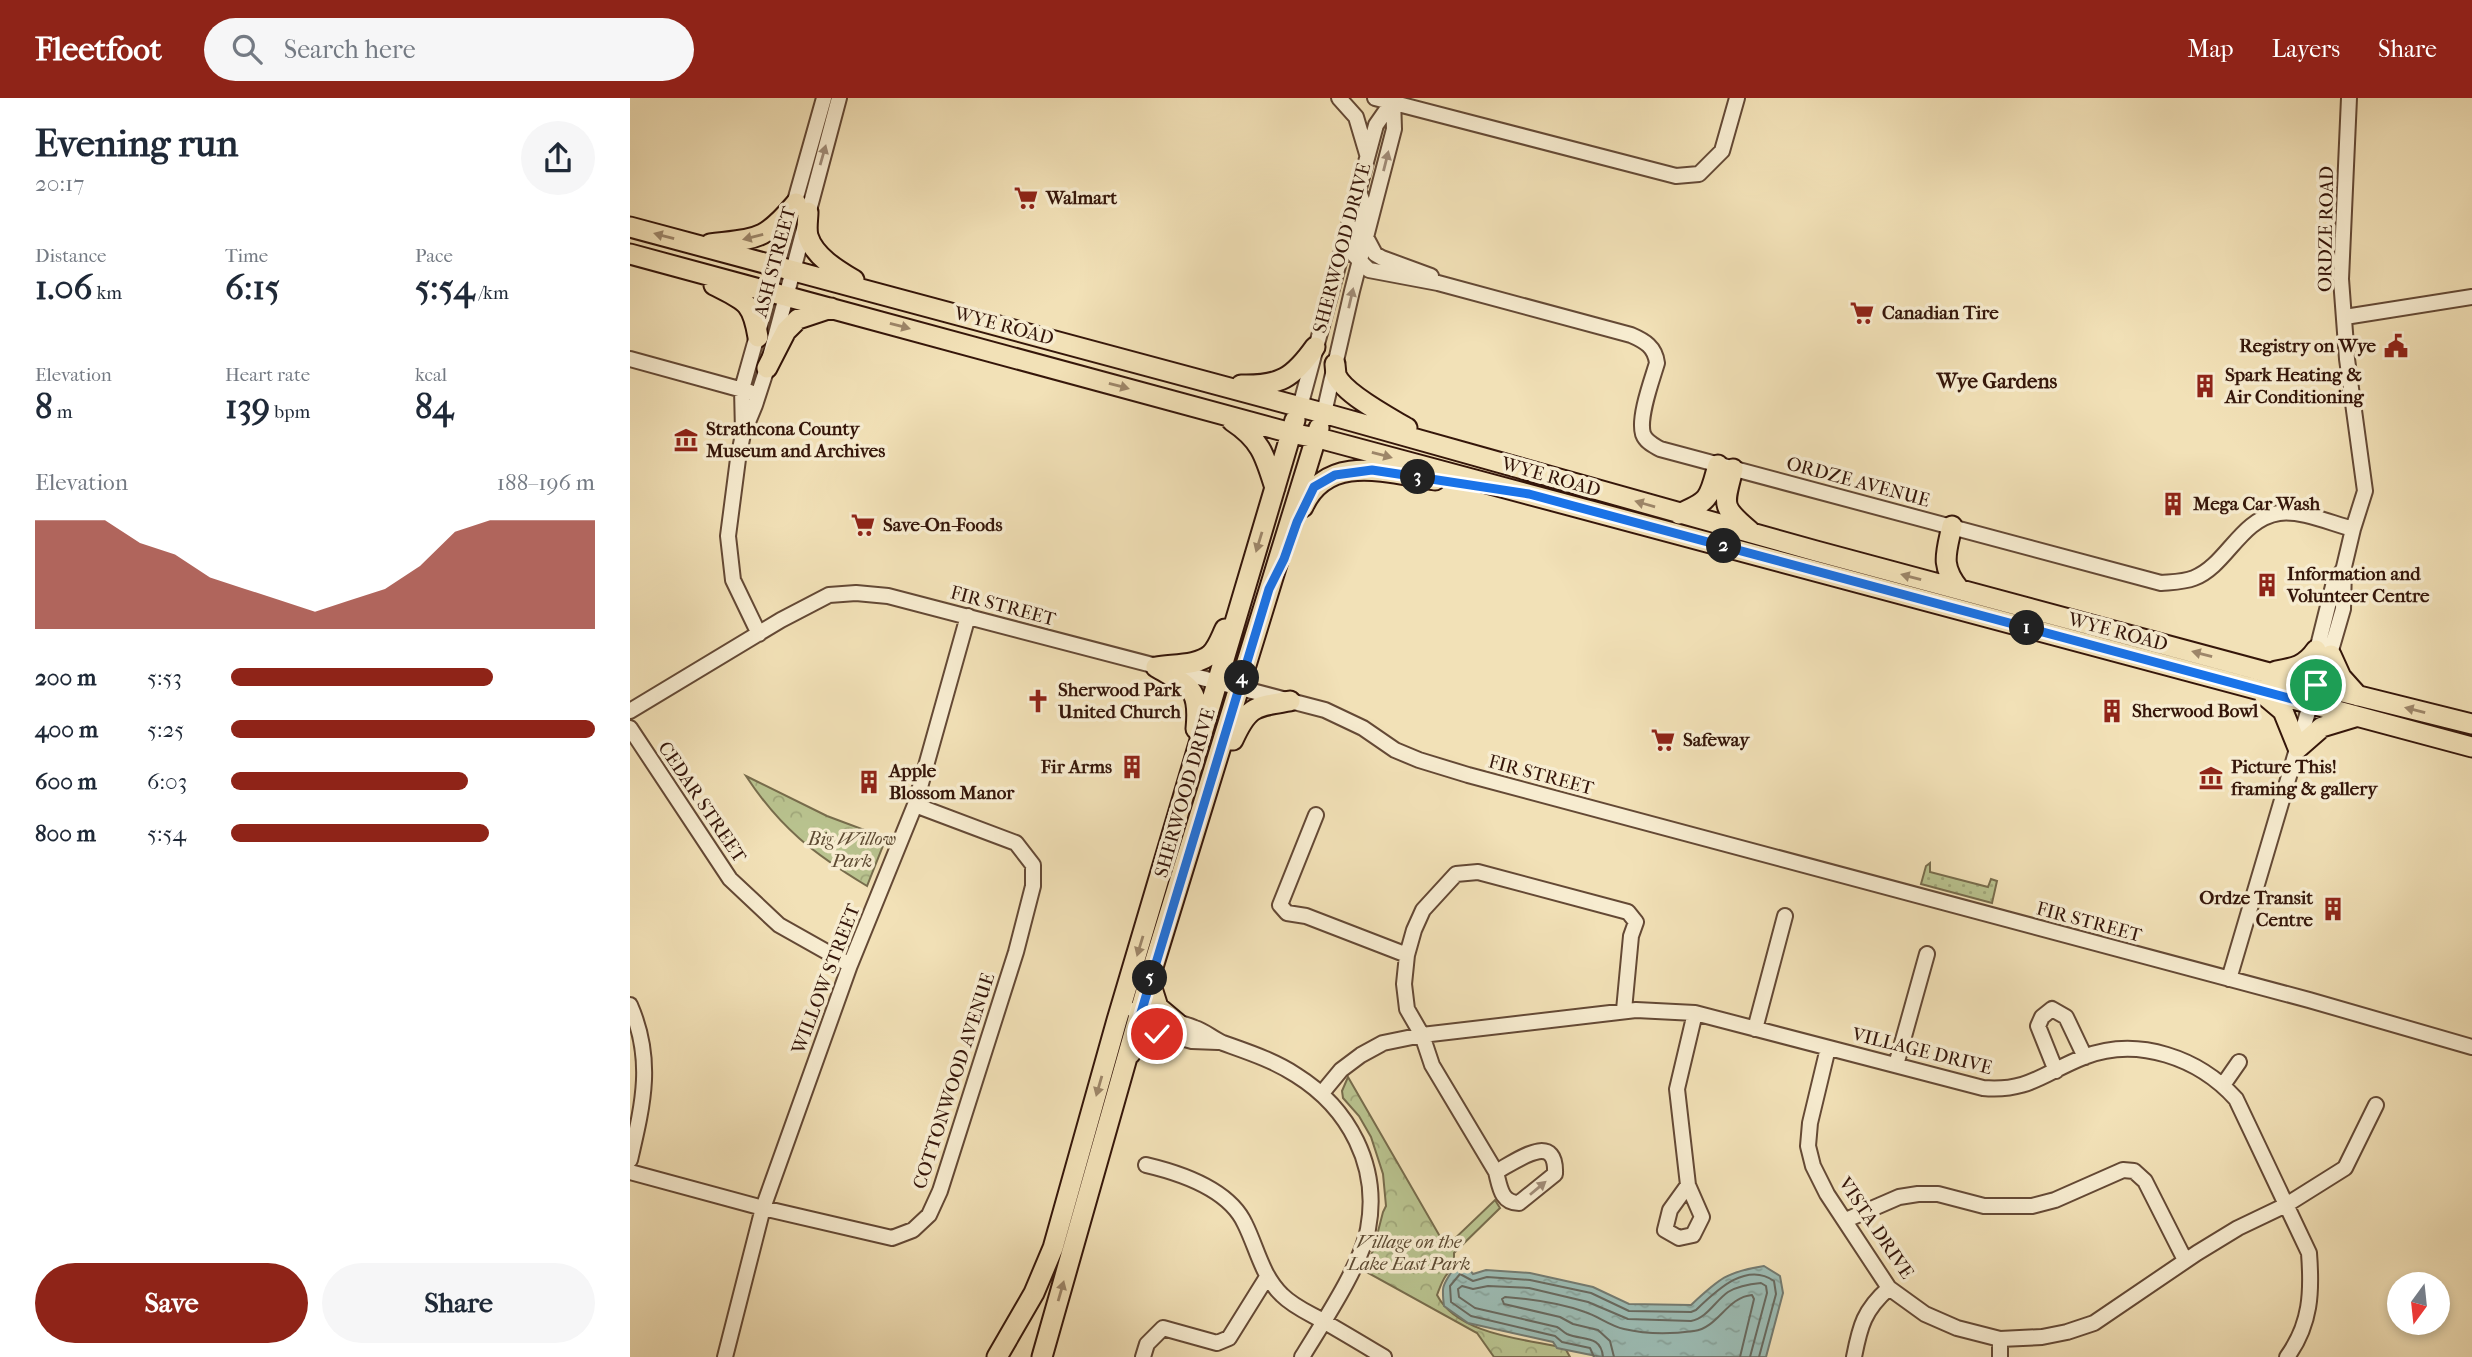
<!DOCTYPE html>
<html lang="en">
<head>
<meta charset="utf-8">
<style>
  body { margin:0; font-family:"IM FELL French Canon",serif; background:#f6f6f7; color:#1f2937; height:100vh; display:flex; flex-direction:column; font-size:26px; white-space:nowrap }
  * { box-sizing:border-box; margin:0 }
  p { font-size:23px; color:#747a83 }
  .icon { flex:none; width:38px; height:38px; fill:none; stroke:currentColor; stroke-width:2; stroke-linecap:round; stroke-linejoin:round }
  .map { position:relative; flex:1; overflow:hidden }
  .panel { display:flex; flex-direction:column; background:#fff; width:630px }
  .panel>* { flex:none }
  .needle { width:46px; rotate:195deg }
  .fabs { position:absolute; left:1757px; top:1174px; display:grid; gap:14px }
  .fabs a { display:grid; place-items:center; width:63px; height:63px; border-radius:50%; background:#fff; box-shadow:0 4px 10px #0003; font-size:35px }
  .pin { position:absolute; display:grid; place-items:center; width:60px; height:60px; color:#fff; margin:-30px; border:4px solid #fff; border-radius:50%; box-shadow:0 2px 7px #0007 }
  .km { position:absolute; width:35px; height:35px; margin:-18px; border-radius:50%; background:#222; color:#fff; font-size:19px; line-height:35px; text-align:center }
  .round { display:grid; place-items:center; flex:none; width:74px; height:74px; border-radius:37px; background:#f6f6f7 }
  .head { display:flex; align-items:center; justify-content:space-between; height:119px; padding:0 35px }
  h1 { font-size:38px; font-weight:800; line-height:52px }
  .metrics { display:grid; grid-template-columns:repeat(3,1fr); gap:10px; height:119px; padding:7px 35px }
  .metrics div { display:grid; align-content:center }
  .metrics b { font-size:35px; font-weight:800 }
  .metrics small { font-size:19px; font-weight:400 }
  .metrics p { font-size:19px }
  .chart { height:196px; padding:14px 35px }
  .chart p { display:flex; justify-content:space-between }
  .chart svg { width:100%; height:126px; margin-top:7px; fill:#8f2418; opacity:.7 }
  .action { display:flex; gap:14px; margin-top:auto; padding:14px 35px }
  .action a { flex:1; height:80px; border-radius:42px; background:#8f2418; color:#fff; font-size:28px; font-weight:800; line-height:80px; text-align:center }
  .action a+a { background:#f6f6f7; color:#1f2937 }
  ul { padding:0 35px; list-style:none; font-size:23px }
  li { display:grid; grid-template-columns:112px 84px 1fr; align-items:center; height:52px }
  li i { height:18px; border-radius:9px; background:#8f2418 }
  header { display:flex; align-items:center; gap:42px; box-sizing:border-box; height:98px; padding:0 35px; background:#8f2418; color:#fff }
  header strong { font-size:33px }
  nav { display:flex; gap:38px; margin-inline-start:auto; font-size:24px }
  .search { width:490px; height:63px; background:#f6f6f7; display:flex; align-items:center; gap:18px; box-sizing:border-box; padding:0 24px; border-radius:38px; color:#747a83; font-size:26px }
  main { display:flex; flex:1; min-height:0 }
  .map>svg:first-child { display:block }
  .grass { fill:url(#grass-dots); stroke:#776c4c; stroke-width:2 }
  .forest { fill:url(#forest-crowns); stroke:#776c4c; stroke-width:2 }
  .water { fill:url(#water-ripples); stroke:#737a70; stroke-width:2 }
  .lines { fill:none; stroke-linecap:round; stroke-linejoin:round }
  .shore { stroke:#68695f; stroke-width:2 }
  .minor-casing { stroke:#644935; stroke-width:18 }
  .major-casing { stroke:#35160a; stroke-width:23 }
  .minor { stroke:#f7ecd0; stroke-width:14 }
  .major { stroke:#f2e1b7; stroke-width:19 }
  .oneway { fill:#a08c77 }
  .oneway2 { fill:#9d8669 }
  .route-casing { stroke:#fff; stroke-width:14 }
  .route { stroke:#1a73e8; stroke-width:9 }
  .labels { text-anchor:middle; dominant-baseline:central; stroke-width:7; stroke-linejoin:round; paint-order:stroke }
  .poi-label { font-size:19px; font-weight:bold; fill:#35160a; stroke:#f7ecd0; text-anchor:start }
  .street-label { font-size:19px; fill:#35160a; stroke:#f7ecd0 }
  .park-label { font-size:19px; font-style:italic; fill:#5d4a32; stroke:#f7ecd0 }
  .neighbourhood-label { font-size:21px; font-weight:bold; fill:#35160a; stroke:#f7ecd0 }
</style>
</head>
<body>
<header>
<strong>Fleetfoot</strong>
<div class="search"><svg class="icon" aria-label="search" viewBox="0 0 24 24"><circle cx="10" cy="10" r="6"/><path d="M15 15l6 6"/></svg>Search here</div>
<nav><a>Map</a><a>Layers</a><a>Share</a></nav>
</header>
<main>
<section class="panel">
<div class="head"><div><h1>Evening run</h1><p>20:17</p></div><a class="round"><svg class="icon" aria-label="share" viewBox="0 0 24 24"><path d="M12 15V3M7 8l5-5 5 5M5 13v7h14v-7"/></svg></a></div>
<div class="metrics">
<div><p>Distance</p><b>1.06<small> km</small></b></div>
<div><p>Time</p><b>6:15</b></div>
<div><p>Pace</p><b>5:54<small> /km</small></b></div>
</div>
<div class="metrics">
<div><p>Elevation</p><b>8<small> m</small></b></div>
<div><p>Heart rate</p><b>139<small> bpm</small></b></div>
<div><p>kcal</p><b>84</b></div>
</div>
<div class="chart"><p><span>Elevation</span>188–196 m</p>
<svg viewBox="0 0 160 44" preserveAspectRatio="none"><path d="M0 44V6L10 6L20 6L30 14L40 18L50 26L60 30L70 34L80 38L90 34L100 30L110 22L120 10L130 6L140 6L150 6L160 6V44z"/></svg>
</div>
<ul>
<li><b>200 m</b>5:53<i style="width:72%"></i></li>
<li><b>400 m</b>5:25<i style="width:100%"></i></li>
<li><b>600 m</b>6:03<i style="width:65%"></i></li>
<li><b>800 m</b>5:54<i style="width:71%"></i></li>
</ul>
<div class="action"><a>Save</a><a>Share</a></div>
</section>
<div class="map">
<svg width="1842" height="1259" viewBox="0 0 1842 1259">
  <defs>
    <pattern id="grass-dots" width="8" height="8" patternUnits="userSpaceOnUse" patternTransform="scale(1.75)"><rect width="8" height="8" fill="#b9c38f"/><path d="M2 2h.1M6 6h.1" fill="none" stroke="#a0a77a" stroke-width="1.8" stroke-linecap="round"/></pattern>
    <pattern id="forest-crowns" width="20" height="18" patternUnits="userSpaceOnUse" patternTransform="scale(1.75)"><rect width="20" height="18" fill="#b9c38f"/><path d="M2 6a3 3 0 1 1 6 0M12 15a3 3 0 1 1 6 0" fill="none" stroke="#a0a77a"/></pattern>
    <pattern id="water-ripples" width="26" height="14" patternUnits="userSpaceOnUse" patternTransform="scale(1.75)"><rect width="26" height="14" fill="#9cbcb4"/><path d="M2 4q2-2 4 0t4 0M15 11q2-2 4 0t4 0" fill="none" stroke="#87a199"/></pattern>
  </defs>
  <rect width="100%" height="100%" fill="#f2e1b7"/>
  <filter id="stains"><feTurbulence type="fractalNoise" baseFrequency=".00286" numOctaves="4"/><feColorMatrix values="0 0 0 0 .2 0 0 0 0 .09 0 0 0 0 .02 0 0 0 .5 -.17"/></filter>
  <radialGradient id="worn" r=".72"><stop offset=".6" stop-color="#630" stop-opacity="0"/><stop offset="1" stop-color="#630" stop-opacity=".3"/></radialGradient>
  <!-- grass -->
  <path class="grass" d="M 1300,765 L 1300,774 L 1358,789 L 1361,781 L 1367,783 L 1362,805 L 1291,786 L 1296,768 Z"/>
  <!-- forest -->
  <path class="forest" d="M 116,678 L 197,718 L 256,740 L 237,788 C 184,756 150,730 116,678 Z
    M 718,979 L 816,1149 L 865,1102 L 870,1110 L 824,1155 L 824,1168 L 829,1168 C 815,1173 812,1184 807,1197 C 828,1237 895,1241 935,1250 L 940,1259 L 864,1259 L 847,1235 L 733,1172 L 743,1153 L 753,1114 L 756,1108 L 753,1076 L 741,1039 L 729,1018 L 713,1000 L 712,993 Z"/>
  <!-- water -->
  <path class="water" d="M 1134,1168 L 1150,1178 L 1153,1195 L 1136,1259 L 971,1259 L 927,1250 L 923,1244 L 838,1225 L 814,1208 C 811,1184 814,1188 824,1169 L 838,1170 L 843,1176 L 856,1172 L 900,1175 L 963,1189 L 999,1206 L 1061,1207 C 1089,1181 1096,1174 1134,1168 Z"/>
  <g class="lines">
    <!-- shore -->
    <path class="shore" d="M 964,1259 L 960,1250 L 932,1244 L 925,1238 L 841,1218 L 821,1204 L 820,1188 L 830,1176 L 843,1183 L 857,1179 L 900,1182 L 961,1195 L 999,1213 L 1061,1214 L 1066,1212 C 1086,1193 1116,1163 1144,1183 L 1146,1196 L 1129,1259
      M 973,1259 C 971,1236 952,1243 937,1236 C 933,1234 931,1231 927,1229 L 845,1210 L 829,1199 L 828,1191 L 832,1188 L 843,1191 L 858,1188 L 899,1190 L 958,1204 L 998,1221 L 1061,1223 C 1077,1220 1085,1203 1098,1194 C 1108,1188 1120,1186 1131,1185 L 1136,1188 L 1137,1195 L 1120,1259
      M 984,1259 L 980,1243 L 968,1232 L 943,1226 L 930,1219 L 874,1206 L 872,1201 L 875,1199 C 901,1201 930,1205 955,1214 C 968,1218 980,1228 994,1231 C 1015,1236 1042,1236 1064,1233 C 1088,1230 1097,1199 1122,1197 L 1124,1201 L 1110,1259"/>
    <!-- minor casing -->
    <g class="minor-casing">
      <path id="minor" d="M 709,0 L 726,19 L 737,56
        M 745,0 L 1046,78 L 1069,76 L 1092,53 L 1107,0
        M 728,91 L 734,107 L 724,157 L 739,172 L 808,185 L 1001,237 C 1015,243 1025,249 1027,265 C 1022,282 1008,319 1013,336 C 1016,344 1023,347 1030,351 L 1531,485 C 1542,484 1554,484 1564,480 C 1597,467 1610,421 1649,415 C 1672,412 1700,425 1723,431
        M 736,139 L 745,156 L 752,160 L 801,178
        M 1715,219 L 1842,199
        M 0,261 L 120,294
        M 670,309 L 746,27 L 762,4
        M 694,315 L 722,193 L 764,31 L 763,0
        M 113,334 L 112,291 L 194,0
        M 129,536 L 103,482 L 98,438 L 108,361 L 113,336 L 125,307 L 137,270 L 209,0
        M 1685,560 L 1703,488 L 1714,470
        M 0,613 L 151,522 L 199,497 L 226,495 L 258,498 L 695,612 L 733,630 L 765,652 L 789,662 L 838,677 L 1679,902 L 1842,949
        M 0,630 L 100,781 L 149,827 L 220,867
        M 686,717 L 650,807 L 657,815 L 676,818 L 777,857
        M 1599,881 L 1688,580 L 1695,573 L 1713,511 L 1714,469 L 1723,431 L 1735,393 L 1717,261 L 1711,181 L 1719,0
        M 0,907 C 24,962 13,1006 0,1062
        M 503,912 C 523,918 545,922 565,930 C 575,933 583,941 593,945 C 618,954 643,962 666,977 C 719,1010 750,1068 738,1131 C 731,1168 692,1226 672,1259
        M 1125,931 L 1155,818
        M 529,934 L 562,943 L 588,944
        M 1198,950 L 1180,1025 L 1178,1048 L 1183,1068 L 1197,1096 L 1259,1190 L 1295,1216 L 1327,1230 L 1370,1241 L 1412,1239 L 1437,1234 L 1464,1225 L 1567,1155 L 1608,1130 L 1656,1107 L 1715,1070 L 1746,1007
        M 1266,967 L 1297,856
        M 1426,973 L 1408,928 L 1412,919 L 1422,911 L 1436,919 L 1455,959
        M 1593,987 L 1609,964
        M 692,995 L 711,972 L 731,957 L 753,945 L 792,937 L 1006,912 L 1065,915 L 1353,990 C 1399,994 1415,974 1454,959 C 1508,938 1569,960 1606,1001 L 1679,1155 C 1682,1194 1681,1226 1657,1259
        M 516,1067 C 550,1075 599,1091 615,1126 C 627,1150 632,1178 652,1197 C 664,1209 679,1215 693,1223 C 714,1235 734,1247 754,1259
        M 0,1074 L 133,1110 L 262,1140 L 283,1132 L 299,1117 L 310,1093 L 386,854 L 403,788 L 403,767 L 386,745 L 285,707
        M 866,1074 C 886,1063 927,1032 925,1076 L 889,1105 C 871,1105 870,1089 866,1074 L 802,967 L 792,937 L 777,911 L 774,886 L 777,857 L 784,832 L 793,812 L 826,776 L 848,774 L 998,814 L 1006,824 L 1001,838 L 994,912
        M 1058,1087 L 1040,1112 L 1035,1132 L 1049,1140 L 1063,1137 L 1072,1119 L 1058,1087 L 1047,991 L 1065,915
        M 1216,1122 L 1269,1099 L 1288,1096 L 1308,1096 L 1354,1108 L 1402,1108 L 1425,1102 L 1493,1072 L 1504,1073 L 1515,1083 L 1555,1162
        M 95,1259 L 133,1110 L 220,867 L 285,707 L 338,518
        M 513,1259 L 517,1246 L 533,1230 L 587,1245 L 599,1240 L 637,1179
        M 1224,1259 C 1230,1228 1234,1212 1259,1190
        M 1370,1259 L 1370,1241"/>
    </g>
    <!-- major casing -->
    <g class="major-casing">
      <path id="major" d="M 178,114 C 178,121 176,130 178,138 C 184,158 207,172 224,182
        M 0,129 L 704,318 L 1186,453 L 1673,584 L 1842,626
        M 80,146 C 128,140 134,143 166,105
        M 0,156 L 661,335 L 696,342 L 1842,649
        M 84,187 C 115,203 122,203 128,239
        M 705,266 C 705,267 706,276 706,277 C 714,296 760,320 777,330
        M 137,270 L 156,233 L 168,221 L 201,210
        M 611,287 C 650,288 663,280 685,249
        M 602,323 C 631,342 635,358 645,390
        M 1103,371 C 1094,407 1090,408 1120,433
        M 673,409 C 697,354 758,375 805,382
        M 1049,416 C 1081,402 1079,400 1088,367
        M 1322,428 C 1316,456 1310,467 1329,491
        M 1701,557 L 1711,579 L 1728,598
        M 526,569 C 543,566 568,568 581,556 C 588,549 591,539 595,531
        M 526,569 C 560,589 570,589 566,631
        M 1646,573 C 1664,570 1675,568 1686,552
        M 1634,597 L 1653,613 L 1668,650 L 1692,629 L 1725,619
        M 603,642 C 619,607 625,609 660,603
        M 520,884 L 528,909 L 547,925
        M 500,956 C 509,942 520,937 536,936
        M 367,1259 L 404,1195 L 423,1150 L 487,922 L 665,322
        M 412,1259 L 519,882 L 689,330"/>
    </g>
    <!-- minor -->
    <use href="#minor" class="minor"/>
    <!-- major -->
    <use href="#major" class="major"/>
  </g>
  <!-- one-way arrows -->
  <defs><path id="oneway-solid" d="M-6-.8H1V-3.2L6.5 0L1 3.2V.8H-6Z" transform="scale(1.75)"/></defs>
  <g class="oneway">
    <use href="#oneway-solid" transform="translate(193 57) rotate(-74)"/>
    <use href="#oneway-solid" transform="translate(756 63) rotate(-76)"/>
    <use href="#oneway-solid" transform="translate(721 200) rotate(-77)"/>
    <use href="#oneway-solid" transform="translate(908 1090) rotate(-40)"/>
  </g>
  <g class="oneway2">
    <use href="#oneway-solid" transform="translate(34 138) rotate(-165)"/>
    <use href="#oneway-solid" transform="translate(123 139) rotate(166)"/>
    <use href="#oneway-solid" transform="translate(270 228) rotate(15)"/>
    <use href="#oneway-solid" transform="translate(489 288) rotate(15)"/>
    <use href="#oneway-solid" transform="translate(752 357) rotate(15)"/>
    <use href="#oneway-solid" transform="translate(1015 406) rotate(-164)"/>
    <use href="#oneway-solid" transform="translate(629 444) rotate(107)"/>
    <use href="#oneway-solid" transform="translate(1281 479) rotate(-165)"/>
    <use href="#oneway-solid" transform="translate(1572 556) rotate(-165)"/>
    <use href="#oneway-solid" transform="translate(1785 612) rotate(-166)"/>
    <use href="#oneway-solid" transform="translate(510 848) rotate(107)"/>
    <use href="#oneway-solid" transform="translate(469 988) rotate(106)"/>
    <use href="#oneway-solid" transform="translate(431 1193) rotate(-74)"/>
  </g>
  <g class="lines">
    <!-- route casing -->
    <g class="route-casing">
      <path id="route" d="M 527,936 L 536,936 L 507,928 L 639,491 L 654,461 L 667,424 L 684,389 L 705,377 L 742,372 L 899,396 L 1681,606 L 1686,587"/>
    </g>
    <!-- route -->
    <use href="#route" class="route"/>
  </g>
  <!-- icons -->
  <defs>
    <g id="supermarket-bare" transform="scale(1.89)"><path d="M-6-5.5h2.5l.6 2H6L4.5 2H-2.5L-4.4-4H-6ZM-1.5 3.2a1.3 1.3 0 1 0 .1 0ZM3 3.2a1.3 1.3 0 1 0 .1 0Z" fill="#8f2418" stroke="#f7ecd0" stroke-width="2.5" paint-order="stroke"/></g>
    <g id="civic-bare" transform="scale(1.89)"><path d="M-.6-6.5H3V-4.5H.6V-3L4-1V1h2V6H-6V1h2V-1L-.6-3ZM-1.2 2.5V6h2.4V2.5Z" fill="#8f2418" stroke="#f7ecd0" stroke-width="2.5" paint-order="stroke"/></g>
    <g id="building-bare" transform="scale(1.89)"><path d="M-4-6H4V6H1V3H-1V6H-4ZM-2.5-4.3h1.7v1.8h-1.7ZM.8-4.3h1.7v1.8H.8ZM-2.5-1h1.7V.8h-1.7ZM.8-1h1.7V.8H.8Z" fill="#8f2418" stroke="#f7ecd0" stroke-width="2.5" paint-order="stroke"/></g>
    <g id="museum-bare" transform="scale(1.89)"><path d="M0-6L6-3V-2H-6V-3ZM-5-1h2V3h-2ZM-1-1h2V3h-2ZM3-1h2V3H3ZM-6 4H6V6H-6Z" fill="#8f2418" stroke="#f7ecd0" stroke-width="2.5" paint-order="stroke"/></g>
    <g id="church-bare" transform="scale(1.89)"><path d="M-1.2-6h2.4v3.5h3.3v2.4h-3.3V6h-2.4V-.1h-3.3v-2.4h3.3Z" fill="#8f2418" stroke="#f7ecd0" stroke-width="2.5" paint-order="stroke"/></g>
  </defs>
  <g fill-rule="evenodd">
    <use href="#supermarket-bare" x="396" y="100"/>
    <use href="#supermarket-bare" x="1232" y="215"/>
    <use href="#civic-bare" x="1766" y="248"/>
    <use href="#building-bare" x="1575" y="288"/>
    <use href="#museum-bare" x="56" y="342"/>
    <use href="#building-bare" x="1543" y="406"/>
    <use href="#supermarket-bare" x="233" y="427"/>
    <use href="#building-bare" x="1637" y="487"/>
    <use href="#church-bare" x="408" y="603"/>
    <use href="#building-bare" x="1482" y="613"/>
    <use href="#supermarket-bare" x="1033" y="642"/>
    <use href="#building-bare" x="502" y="669"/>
    <use href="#museum-bare" x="1581" y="680"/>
    <use href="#building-bare" x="239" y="684"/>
    <use href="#building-bare" x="1703" y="811"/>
  </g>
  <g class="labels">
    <!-- poi labels -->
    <g class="poi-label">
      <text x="416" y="100">Walmart</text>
      <text x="1252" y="215">Canadian Tire</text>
      <text x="1746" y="248" text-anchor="end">Registry on Wye</text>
      <text x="1595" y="277">Spark Heating &amp;<tspan x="1595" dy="22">Air Conditioning</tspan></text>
      <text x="76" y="331">Strathcona County<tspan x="76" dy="22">Museum and Archives</tspan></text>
      <text x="1563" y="406">Mega Car Wash</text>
      <text x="253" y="427">Save-On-Foods</text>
      <text x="1657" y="476">Information and<tspan x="1657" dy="22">Volunteer Centre</tspan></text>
      <text x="428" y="592">Sherwood Park<tspan x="428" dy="22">United Church</tspan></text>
      <text x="1502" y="613">Sherwood Bowl</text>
      <text x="1053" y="642">Safeway</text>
      <text x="482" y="669" text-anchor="end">Fir Arms</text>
      <text x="1601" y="669">Picture This!<tspan x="1601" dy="22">framing &amp; gallery</tspan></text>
      <text x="259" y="673">Apple<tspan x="259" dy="22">Blossom Manor</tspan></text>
      <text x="1683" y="800" text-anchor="end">Ordze Transit<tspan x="1683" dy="22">Centre</tspan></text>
    </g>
    <!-- street labels -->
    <g class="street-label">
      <text transform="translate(1696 131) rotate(-89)">ORDZE ROAD</text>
      <text transform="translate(712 150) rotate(-75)">SHERWOOD DRIVE</text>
      <text transform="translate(145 164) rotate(-75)">ASH STREET</text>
      <text transform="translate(374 228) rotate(15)">WYE ROAD</text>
      <text transform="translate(921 379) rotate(16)">WYE ROAD</text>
      <text transform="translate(1228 384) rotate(15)">ORDZE AVENUE</text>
      <text transform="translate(373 508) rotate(15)">FIR STREET</text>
      <text transform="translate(1488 534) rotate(15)">WYE ROAD</text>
      <text transform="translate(911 677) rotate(15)">FIR STREET</text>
      <text transform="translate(555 695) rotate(-74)">SHERWOOD DRIVE</text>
      <text transform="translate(72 704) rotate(56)">CEDAR STREET</text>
      <text transform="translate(1459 824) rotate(15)">FIR STREET</text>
      <text transform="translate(196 881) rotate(-69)">WILLOW STREET</text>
      <text transform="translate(1292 953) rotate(14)">VILLAGE DRIVE</text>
      <text transform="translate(324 983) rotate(-72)">COTTONWOOD AVENUE</text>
      <text transform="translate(1246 1130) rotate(56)">VISTA DRIVE</text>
    </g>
    <!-- park labels -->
    <g class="park-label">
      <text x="222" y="741">Big Willow<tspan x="222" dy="22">Park</tspan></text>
      <text x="779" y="1144">Village on the<tspan x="779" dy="22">Lake East Park</tspan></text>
    </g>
    <!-- neighbourhood labels -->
    <g class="neighbourhood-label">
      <text x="1367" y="283">Wye Gardens</text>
    </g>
  </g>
  <rect width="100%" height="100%" filter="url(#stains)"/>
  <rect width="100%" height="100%" fill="url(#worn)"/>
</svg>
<div class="fabs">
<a><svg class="needle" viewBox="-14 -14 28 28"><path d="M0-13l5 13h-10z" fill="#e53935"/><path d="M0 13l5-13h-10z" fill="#747a83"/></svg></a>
</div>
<div class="pin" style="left:1686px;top:587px;background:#1e9e55"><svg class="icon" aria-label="arrive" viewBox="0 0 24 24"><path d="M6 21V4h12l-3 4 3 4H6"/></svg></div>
<div class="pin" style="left:527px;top:936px;background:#d93025"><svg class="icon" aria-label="check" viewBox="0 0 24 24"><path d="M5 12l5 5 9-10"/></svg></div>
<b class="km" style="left:1397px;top:530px">1</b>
<b class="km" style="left:1094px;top:448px">2</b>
<b class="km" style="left:788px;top:379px">3</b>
<b class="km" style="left:612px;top:580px">4</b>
<b class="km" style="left:520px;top:880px">5</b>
</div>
</main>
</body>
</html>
